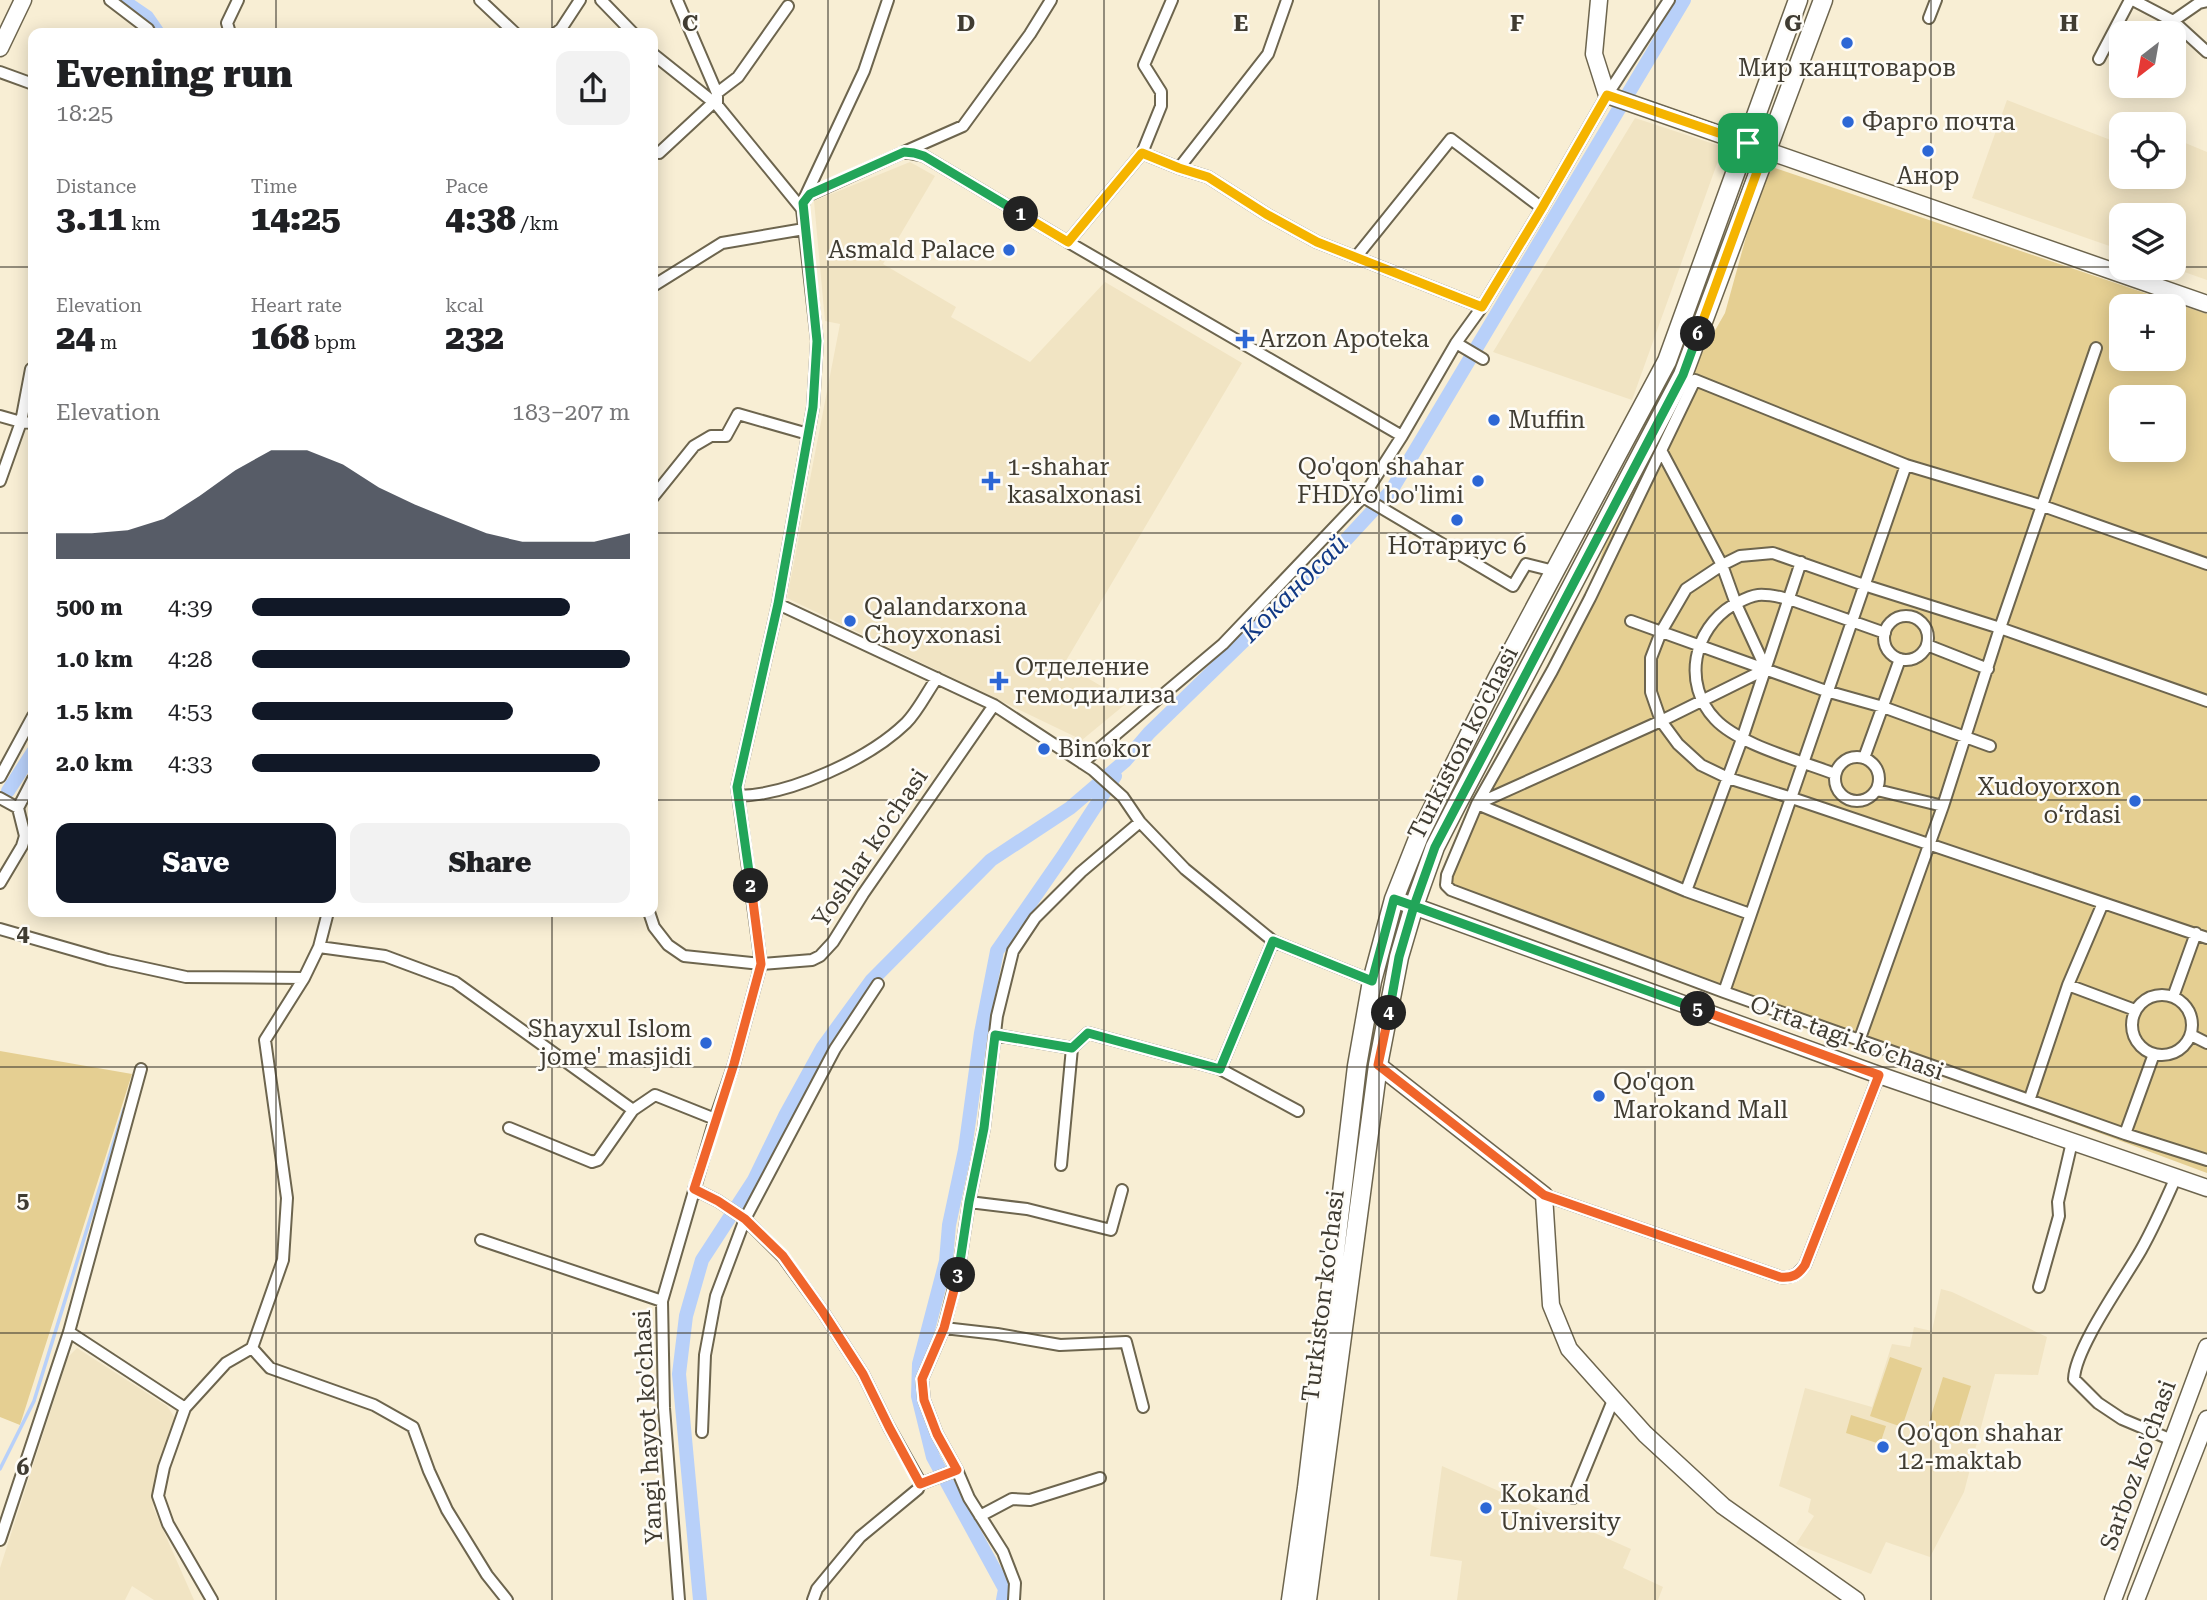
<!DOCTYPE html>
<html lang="en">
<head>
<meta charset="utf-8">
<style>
  body { margin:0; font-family:"Roboto Serif",serif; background:#f2f2f2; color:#202124; height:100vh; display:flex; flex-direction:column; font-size:26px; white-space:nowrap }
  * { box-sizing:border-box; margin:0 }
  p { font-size:23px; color:#757577 }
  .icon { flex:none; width:38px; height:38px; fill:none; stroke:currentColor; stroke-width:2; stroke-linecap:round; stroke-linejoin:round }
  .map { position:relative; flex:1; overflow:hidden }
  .details { position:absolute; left:28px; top:28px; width:630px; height:889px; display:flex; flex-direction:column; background:#fff; border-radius:14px; box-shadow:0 4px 18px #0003 }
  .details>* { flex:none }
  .needle { width:46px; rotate:211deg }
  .controls { position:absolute; left:2109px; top:21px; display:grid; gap:14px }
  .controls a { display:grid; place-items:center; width:77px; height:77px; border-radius:14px; background:#fff; box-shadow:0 4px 18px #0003; font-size:35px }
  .pin { position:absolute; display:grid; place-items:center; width:60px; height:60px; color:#fff; margin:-30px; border-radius:14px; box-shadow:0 4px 10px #0006 }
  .km { position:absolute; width:35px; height:35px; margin:-18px; border-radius:50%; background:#222; color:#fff; font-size:19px; line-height:35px; text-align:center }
  .round { display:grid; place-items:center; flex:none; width:74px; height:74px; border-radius:14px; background:#f2f2f2 }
  .overview { display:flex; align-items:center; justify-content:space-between; height:119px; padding:0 28px }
  h1 { font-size:38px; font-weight:800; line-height:52px }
  .figures { display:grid; grid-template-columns:repeat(3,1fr); gap:10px; height:119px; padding:7px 28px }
  .figures div { display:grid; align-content:center }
  .figures b { font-size:35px; font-weight:800 }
  .figures small { font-size:19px; font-weight:400 }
  .figures p { font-size:19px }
  .chart { height:196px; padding:14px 28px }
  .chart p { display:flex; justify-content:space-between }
  .chart svg { width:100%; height:126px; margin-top:7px; fill:#111827; opacity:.7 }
  .primary-button { display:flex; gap:14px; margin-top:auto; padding:14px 28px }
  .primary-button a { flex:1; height:80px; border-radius:14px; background:#111827; color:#fff; font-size:28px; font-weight:800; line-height:80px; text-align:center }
  .primary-button a+a { background:#f2f2f2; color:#202124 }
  ul { padding:0 28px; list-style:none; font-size:23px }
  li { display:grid; grid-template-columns:112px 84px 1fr; align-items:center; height:52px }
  li i { height:18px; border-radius:9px; background:#111827 }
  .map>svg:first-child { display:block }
  .built { fill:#f1e4c3 }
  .green { fill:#e5cf92; fill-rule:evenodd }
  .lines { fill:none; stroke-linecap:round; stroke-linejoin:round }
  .stream { stroke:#b8d0f9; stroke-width:3.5 }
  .canal { stroke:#b8d0f9; stroke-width:14 }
  .street-casing { stroke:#6d654e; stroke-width:14 }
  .secondary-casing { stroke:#6d654e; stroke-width:19 }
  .primary-casing { stroke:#6d654e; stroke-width:21 }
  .street { stroke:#fff; stroke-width:10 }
  .secondary { stroke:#fff; stroke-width:16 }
  .primary { stroke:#fff; stroke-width:18 }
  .split-1-casing { stroke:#fff; stroke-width:14 }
  .split-2-casing { stroke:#fff; stroke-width:14 }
  .split-3-casing { stroke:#fff; stroke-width:14 }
  .split-4-casing { stroke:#fff; stroke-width:14 }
  .split-5-casing { stroke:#fff; stroke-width:14 }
  .split-6-casing { stroke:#fff; stroke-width:14 }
  .split-7-casing { stroke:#fff; stroke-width:14 }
  .split-1 { stroke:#f5b400; stroke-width:9 }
  .split-2 { stroke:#22a559; stroke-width:9 }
  .split-3 { stroke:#f0652b; stroke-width:9 }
  .split-4 { stroke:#22a559; stroke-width:9 }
  .split-5 { stroke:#f0652b; stroke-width:9 }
  .split-6 { stroke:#22a559; stroke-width:9 }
  .split-7 { stroke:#f5b400; stroke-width:9 }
  .grid { fill:none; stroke:#403c32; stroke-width:2; stroke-opacity:0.55 }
  .poi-dot { fill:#2d67d5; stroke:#fefcf7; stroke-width:2.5 }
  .labels { text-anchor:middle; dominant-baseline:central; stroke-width:5; stroke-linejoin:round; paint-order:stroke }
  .poi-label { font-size:24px; fill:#403c32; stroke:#fefcf7; text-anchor:start }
  .street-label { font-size:24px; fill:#403c32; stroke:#fefcf7 }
  .water-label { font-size:26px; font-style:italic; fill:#113985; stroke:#fefcf7 }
  .grid-label { font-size:23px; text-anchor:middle; font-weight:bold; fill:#403c32; stroke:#fefcf7; stroke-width:5; stroke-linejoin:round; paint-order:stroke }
</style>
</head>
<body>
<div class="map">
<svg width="2207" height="1600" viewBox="0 0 2207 1600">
  <rect width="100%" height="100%" fill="#f8eed4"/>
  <!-- built -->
  <path class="built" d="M 2007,100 L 2121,144 L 2121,177 L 2174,177 L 2174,159 L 2183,142 L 2207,152 L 2207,280 L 2173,268 L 2174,215 L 2121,215 L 2121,250 L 1972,198 Z
    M 1635,118 L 1723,147 L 1632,400 L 1493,352 Z
    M 910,162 L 935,176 L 883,264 L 956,307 L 951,317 L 1030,362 L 1105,282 L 1242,363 L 1064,664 L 1128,702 L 1082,740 L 787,598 L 840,324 L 825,321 L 814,201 Z
    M 1941,1289 L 1952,1292 L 2047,1337 L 2038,1375 L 1995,1374 L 1964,1492 L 1930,1557 L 1886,1542 L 1871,1574 L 1796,1544 L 1814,1516 L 1808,1512 L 1811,1499 L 1779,1486 L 1805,1388 L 1872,1407 L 1892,1344 L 1910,1347 L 1914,1327 L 1932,1331 Z
    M 77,1348 L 167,1406 L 175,1418 L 153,1507 L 194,1600 L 154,1600 L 132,1586 L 125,1600 L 0,1600 L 0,1568 L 68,1357 Z
    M 1442,1466 L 1631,1549 L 1623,1568 L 1663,1587 L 1658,1600 L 1457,1600 L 1462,1561 L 1430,1556 Z"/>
  <!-- green -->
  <path class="green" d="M 1775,168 L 2207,314 L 2207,1173 L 1441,889 L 1441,874 L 1459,832 L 1588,595 L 1605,544 L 1693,369 L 1725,313 L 1759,190 L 1766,175 ZM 2121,306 L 2174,306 L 2174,359 L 2121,359 ZM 2121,397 L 2174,397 L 2174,450 L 2121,450 Z
    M 0,1051 L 132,1074 L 20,1425 L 0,1417 Z
    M 1890,1357 L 1922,1368 L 1902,1427 L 1870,1416 Z
    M 1943,1377 L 1971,1386 L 1956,1435 L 1928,1426 Z
    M 1851,1415 L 1886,1426 L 1880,1444 L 1846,1433 Z"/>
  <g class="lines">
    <!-- stream -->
    <path class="stream" d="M 0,1469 L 34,1401 L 124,1109"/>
    <!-- canal -->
    <path class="canal" d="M 122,0 L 147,17 L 158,33
      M 8,791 L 33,752
      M 700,1600 L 679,1374 L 686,1316 L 702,1260 L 754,1180 L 785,1116 L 823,1047 L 871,981 L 991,860 L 1070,808 L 1125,761 L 1149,733 L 1329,558 L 1391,491 L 1684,0
      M 1003,1600 L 1005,1589 L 933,1457 L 918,1396 L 919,1364 L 946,1261 L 949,1225 L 965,1150 L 981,1033 L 997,951 L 1063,856 L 1115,776"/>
    <!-- street casing -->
    <g class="street-casing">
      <path id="street" d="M 110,0 L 148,29 L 150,33
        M 480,0 L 515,33
        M 601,0 L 633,33
        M 677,0 L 717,93 L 717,105 L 802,209
        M 2133,0 L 2173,21 L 2207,52
        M 1929,18 L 1936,0
        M 2173,21 L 2199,3 L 2207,1
        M 230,33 L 227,23 L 238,0
        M 556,33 L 561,29 L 580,0
        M 653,54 L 717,105
        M 2099,59 L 2130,0
        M 0,72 L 33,84
        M 717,93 L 738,77 L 788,6
        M 904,152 L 963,126 L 1030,34 L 1051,0
        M 659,153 L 714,102
        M 1142,153 L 1179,168 L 1208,177 L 1266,214 L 1317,242 L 1482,307
        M 1179,168 L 1268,54 L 1287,0
        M 805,197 L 864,71 L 888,0
        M 1068,242 L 1142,153 L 1161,106 L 1161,92 L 1144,65 L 1172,0
        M 1356,257 L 1451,139 L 1542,208
        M 653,286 L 722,243 L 804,229
        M 1456,343 L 1483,359
        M 31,369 L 21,422 L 33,423
        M 0,416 L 21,422 L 0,481
        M 653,497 L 694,446 L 711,436 L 726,436 L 738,414 L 808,434
        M 1363,497 L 1513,586 L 1526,564 L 1554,571
        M 2207,564 L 2043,506 L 1906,465 L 1695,380 L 1590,598 L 1552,671 L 1477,804 L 1447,875 L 1446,885 L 1451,890 L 1724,992 L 2125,1134 L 2207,1160
        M 778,604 L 994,705 L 1093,770 L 1123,797 L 1140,822 L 1185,869 L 1273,941 L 1372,981
        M1884 638a22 22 0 1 1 44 0a22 22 0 1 1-44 0Z
        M 1631,621 L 1826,691 L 1883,707 L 1990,746
        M 1927,645 L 1988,669
        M 2207,701 L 2000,628 L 1864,585 L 1773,553 L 1740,556 L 1722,565 L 1686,589 L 1661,632 L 1651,658 L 1651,692 L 1661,721 L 1678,744 L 1701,765 L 1728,778 L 1792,798 L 2207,938
        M1835 779a22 22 0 1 1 44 0a22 22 0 1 1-44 0Z
        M 1864,758 L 1900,659
        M 1082,763 L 1223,644 L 1363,497 L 1402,436 L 1456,343 L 1482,307 L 1542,208 L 1607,95 L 1669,0
        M 1835,774 C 1802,761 1739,745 1715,719 C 1682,684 1693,629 1733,605 C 1741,601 1749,596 1758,595 C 1769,594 1779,597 1789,599 L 1885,633
        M 0,777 L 33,716
        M 1877,790 L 1943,806
        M 738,796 C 790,795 869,759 906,723 C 918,711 927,692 937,678
        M 0,798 L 18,808
        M 1477,804 L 1661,721 L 1766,669 L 1736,604 L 1722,565 L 1662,452
        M 1477,804 L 1686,891 L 1750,914
        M 0,883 L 22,846 L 25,836 L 18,808 L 33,779
        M 1686,891 L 1742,739 L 1801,562
        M 649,912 L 654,927 L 668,945 L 684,956 L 761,964 L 812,960 L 820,956 L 833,942 L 863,894 L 994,705
        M 0,929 L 108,960 L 186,977 L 304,978
        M 319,947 L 385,956 L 455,982 L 633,1110 L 655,1095 L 715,1119
        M 2068,985 L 2135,1010
        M 1724,992 L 1906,465
        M2132 1025a30 30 0 1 1 60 0a30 30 0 1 1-60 0Z
        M 2173,997 L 2196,933
        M 995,1035 L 1072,1048 L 1088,1033 L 1220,1069 L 1273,941
        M 2191,1035 L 2207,1043
        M 1859,1041 L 1943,806 L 2000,628 L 2096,348
        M 1220,1069 L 1298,1111
        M 2030,1098 L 2068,985 L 2103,903
        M 509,1128 L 592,1162 L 598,1160 L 633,1110
        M 2125,1134 L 2154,1054
        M 1061,1165 L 1072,1048
        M 694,1189 L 718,1201 L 745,1219 L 783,1257 L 823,1312 L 863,1374 L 889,1427 L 920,1482 L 918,1489 L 860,1537 L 817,1589 L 813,1600
        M 1544,1195 L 1780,1277 C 1793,1278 1797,1275 1805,1265 L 1879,1075
        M 969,1202 L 1027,1209 L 1111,1230 L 1122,1190
        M 481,1240 L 662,1301
        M 2039,1287 L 2059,1216 L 2058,1202 L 2072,1142
        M 944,1328 L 997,1334 L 1060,1345 L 1126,1342 L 1143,1407
        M 69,1332 L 185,1408
        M 252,1348 L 283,1260 L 287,1198 L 265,1040 L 304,978 L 319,947 L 328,912
        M 252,1348 L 270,1368 L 374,1405 L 413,1427 L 429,1471 L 447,1510 L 487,1575 L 507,1600
        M 702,1432 L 705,1355 L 716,1296 L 745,1219 L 835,1049 L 878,984
        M 2172,1440 L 2122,1419 L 2098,1403 L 2074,1379 C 2075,1348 2124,1280 2141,1250 C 2154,1227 2165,1202 2176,1177
        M 920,1484 L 957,1470
        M 1573,1498 L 1614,1398
        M 980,1516 L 1012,1499 L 1030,1500 L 1100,1478
        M 0,1540 L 69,1332 L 141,1069
        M 212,1600 L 168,1524 L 158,1496 L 164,1467 L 185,1408 L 226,1363 L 252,1348
        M 679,1600 L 664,1408 L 662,1301 L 715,1119 L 734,1064 L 761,964 L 737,787 L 778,604 L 813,407 L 817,341 L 802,209 L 805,197 L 904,152 L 924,156 L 1068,242 L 1402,436
        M 1014,1600 L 1015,1583 L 1003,1552 L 969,1498 L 957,1470 L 937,1434 L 924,1400 L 922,1379 L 944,1328 L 959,1268 L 969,1202 L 984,1128 L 997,1016 L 1013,951 L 1035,918 L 1081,872 L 1140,822"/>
    </g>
    <!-- secondary casing -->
    <g class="secondary-casing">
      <path id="secondary" d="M 1599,0 L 1594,54 L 1607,95 L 2207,304
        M 0,48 L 23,0
        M 1394,899 L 1879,1075 L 2207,1188
        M 1378,1065 L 1544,1195 L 1551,1305 L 1569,1349 L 1645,1434 L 1723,1506 L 1856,1600
        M 2113,1600 L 2207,1347
        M 2136,1600 L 2207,1419"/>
    </g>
    <!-- primary casing -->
    <g class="primary-casing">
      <path id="primary" d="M 1291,1600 L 1307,1488 L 1357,1066 L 1372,981 L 1394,899 L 1419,836 L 1498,677 L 1667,361 L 1798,0
        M 1307,1600 L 1378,1065 L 1399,957 L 1414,906 L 1435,847 L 1456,806 L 1683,375 L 1823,0"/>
    </g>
    <!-- street -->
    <use href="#street" class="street"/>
    <!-- secondary -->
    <use href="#secondary" class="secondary"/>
    <!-- primary -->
    <use href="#primary" class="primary"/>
  </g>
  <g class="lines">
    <!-- split-1 casing -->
    <g class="split-1-casing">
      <path id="split-1" d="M 1021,214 L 1068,242 L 1142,153 L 1179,168 L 1208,177 L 1266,214 L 1317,242 L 1482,307 L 1542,208 L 1607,95 L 1748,143"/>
    </g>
    <!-- split-2 casing -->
    <g class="split-2-casing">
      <path id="split-2" d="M 751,886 L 737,787 L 778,604 L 813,407 L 817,341 L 803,203 L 810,194 L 904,152 L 914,153 L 924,156 L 1021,214"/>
    </g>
    <!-- split-3 casing -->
    <g class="split-3-casing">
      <path id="split-3" d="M 751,886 L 761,964 L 734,1064 L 694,1189 L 718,1201 L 745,1219 L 783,1256 L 823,1312 L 863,1374 L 889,1427 L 920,1484 L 957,1470 L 937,1434 L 924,1400 L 922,1379 L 944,1328 L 958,1275"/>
    </g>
    <!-- split-4 casing -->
    <g class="split-4-casing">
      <path id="split-4" d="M 958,1275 L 969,1202 L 984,1128 L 995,1035 L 1072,1048 L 1088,1033 L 1220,1069 L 1273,941 L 1372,981 L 1394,899 L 1414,906 L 1399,957 L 1389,1013"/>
    </g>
    <!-- split-5 casing -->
    <g class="split-5-casing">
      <path id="split-5" d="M 1389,1013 L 1378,1065 L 1544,1195 L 1780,1277 C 1793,1278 1798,1275 1805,1265 L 1879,1075 L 1698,1009"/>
    </g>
    <!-- split-6 casing -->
    <g class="split-6-casing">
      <path id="split-6" d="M 1698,334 L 1683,375 L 1435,847 L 1414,906 L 1698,1009"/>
    </g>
    <!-- split-7 casing -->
    <g class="split-7-casing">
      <path id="split-7" d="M 1698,334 L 1765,150 L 1748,143"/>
    </g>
    <!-- split-1 -->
    <use href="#split-1" class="split-1"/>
    <!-- split-2 -->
    <use href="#split-2" class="split-2"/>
    <!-- split-3 -->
    <use href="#split-3" class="split-3"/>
    <!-- split-4 -->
    <use href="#split-4" class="split-4"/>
    <!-- split-5 -->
    <use href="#split-5" class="split-5"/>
    <!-- split-6 -->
    <use href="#split-6" class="split-6"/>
    <!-- split-7 -->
    <use href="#split-7" class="split-7"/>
  </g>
  <!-- grid -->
  <path class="grid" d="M 276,0 L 276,33M 552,0 L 552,33M 828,0 L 828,1600M 1104,0 L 1104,1600M 1379,0 L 1379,1600M 1655,0 L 1655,1600M 1931,0 L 1931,1600M 0,267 L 33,267M 653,267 L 2121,267M 2174,267 L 2207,267M 0,533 L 33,533M 653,533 L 2207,533M 0,800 L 33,800M 653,800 L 2207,800M 276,912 L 276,1600M 552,912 L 552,1600M 0,1067 L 2207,1067M 0,1333 L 2207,1333"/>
  <!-- markers -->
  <g class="poi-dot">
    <circle cx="1847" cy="43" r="7"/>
    <circle cx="1848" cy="122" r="7"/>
    <circle cx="1928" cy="151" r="7"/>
    <circle cx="1009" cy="250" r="7"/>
    <path d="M1241.5 328.5h7v7h7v7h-7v7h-7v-7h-7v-7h7z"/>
    <circle cx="1494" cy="420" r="7"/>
    <path d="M987.5 470.5h7v7h7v7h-7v7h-7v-7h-7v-7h7z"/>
    <circle cx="1478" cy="481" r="7"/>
    <circle cx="1457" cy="520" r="7"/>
    <circle cx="850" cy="621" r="7"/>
    <path d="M995.5 670.5h7v7h7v7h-7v7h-7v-7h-7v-7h7z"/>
    <circle cx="1044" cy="749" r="7"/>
    <circle cx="2135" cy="801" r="7"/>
    <circle cx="706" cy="1043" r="7"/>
    <circle cx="1599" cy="1096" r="7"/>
    <circle cx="1883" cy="1447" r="7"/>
    <circle cx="1486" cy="1508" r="7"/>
  </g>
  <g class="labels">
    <!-- poi labels -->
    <g class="poi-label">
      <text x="1847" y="68" text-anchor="middle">Мир канцтоваров</text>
      <text x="1862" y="122">Фарго почта</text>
      <text x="1928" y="176" text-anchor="middle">Анор</text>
      <text x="995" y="250" text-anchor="end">Asmald Palace</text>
      <text x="1259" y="339">Arzon Apoteka</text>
      <text x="1508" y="420">Muffin</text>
      <text x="1007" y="467">1-shahar<tspan x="1007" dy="28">kasalxonasi</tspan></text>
      <text x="1464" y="467" text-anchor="end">Qo'qon shahar<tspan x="1464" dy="28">FHDYo bo'limi</tspan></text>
      <text x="1457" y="546" text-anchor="middle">Нотариус 6</text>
      <text x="864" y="607">Qalandarxona<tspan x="864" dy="28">Choyxonasi</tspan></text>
      <text x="1015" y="667">Отделение<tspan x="1015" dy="28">гемодиализа</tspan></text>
      <text x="1058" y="749">Binokor</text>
      <text x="2121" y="787" text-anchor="end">Xudoyorxon<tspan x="2121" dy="28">oʻrdasi</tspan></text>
      <text x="692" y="1029" text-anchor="end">Shayxul Islom<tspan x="692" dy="28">jome' masjidi</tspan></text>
      <text x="1613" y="1082">Qo'qon<tspan x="1613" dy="28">Marokand Mall</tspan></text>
      <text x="1897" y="1433">Qo'qon shahar<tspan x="1897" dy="28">12-maktab</tspan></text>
      <text x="1500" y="1494">Kokand<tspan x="1500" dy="28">University</tspan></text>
    </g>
    <!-- street labels -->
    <g class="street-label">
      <text transform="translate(1463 743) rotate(-63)">Turkiston ko'chasi</text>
      <text transform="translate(870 848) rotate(-56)">Yoshlar ko'chasi</text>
      <text transform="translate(1847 1038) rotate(20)">O'rta tagi ko'chasi</text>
      <text transform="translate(1323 1296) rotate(-83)">Turkiston ko'chasi</text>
      <text transform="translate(648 1427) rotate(-93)">Yangi hayot ko'chasi</text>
      <text transform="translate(2138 1465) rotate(-70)">Sarboz ko'chasi</text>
    </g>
    <!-- water labels -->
    <g class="water-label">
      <text transform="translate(1294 588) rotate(-45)">Кокандсай</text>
    </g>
  </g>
  <g class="grid-label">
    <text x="690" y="31">C</text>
    <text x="966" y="31">D</text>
    <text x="1241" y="31">E</text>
    <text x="1517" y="31">F</text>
    <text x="1793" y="31">G</text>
    <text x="2069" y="31">H</text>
    <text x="23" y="941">4</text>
    <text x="23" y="1208">5</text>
    <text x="23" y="1475">6</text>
  </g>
</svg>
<div class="controls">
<a><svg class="needle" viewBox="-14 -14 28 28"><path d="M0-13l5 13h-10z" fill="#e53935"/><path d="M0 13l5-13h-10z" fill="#757577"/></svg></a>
<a><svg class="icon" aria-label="locate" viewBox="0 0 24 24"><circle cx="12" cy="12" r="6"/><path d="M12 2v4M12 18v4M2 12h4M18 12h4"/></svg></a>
<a><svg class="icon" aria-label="layers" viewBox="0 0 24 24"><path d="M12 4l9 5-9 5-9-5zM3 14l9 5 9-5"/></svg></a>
<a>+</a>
<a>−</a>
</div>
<div class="pin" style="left:1748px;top:143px;background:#1e9e55"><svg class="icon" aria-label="arrive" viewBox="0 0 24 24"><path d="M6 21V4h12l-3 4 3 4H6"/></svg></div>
<b class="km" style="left:1021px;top:214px">1</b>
<b class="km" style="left:751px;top:886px">2</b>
<b class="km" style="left:958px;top:1275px">3</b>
<b class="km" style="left:1389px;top:1013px">4</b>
<b class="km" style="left:1698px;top:1009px">5</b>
<b class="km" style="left:1698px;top:334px">6</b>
<section class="details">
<div class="overview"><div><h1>Evening run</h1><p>18:25</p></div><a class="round"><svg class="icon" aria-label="share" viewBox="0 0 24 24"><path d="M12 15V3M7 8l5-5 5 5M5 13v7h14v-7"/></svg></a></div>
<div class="figures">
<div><p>Distance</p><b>3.11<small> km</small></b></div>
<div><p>Time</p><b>14:25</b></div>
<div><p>Pace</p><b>4:38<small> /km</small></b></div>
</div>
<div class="figures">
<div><p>Elevation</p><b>24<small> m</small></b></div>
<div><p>Heart rate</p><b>168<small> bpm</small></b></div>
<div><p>kcal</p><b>232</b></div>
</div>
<div class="chart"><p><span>Elevation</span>183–207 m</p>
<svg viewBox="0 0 160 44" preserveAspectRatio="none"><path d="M0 44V35L10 35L20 34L30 30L40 22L50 13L60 6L70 6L80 11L90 19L100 25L110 30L120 35L130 38L140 38L150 38L160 35V44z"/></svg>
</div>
<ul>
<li><b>500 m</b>4:39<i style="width:84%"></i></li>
<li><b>1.0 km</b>4:28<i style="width:100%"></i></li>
<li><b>1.5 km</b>4:53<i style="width:69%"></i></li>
<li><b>2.0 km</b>4:33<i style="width:92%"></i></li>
</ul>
<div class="primary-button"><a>Save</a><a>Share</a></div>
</section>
</div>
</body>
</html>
